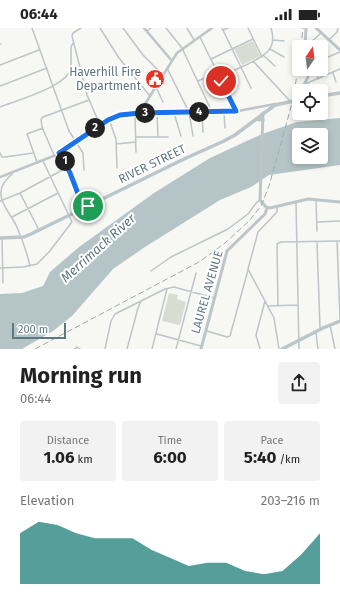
<!DOCTYPE html>
<html lang="en">
<head>
<meta charset="utf-8">
<style>
  body { margin:0; font-family:"Fira Sans",sans-serif; background:#f2f2f2; color:#222; height:100vh; display:flex; flex-direction:column; font-size:15px; white-space:nowrap }
  * { box-sizing:border-box; margin:0 }
  p { font-size:13px; color:#767676 }
  .icon { flex:none; width:22px; height:22px; fill:none; stroke:currentColor; stroke-width:2; stroke-linecap:round; stroke-linejoin:round }
  .map { position:relative; height:321px; overflow:hidden }
  .side { display:flex; flex-direction:column; background:#fff; flex:1 }
  .side>* { flex:none }
  .needle { width:26px; rotate:14deg }
  .controls { position:absolute; left:292px; top:12px; display:grid; gap:8px }
  .controls a { display:grid; place-items:center; width:36px; height:36px; border-radius:4px; background:#fff; box-shadow:0 2px 6px #0003; font-size:20px }
  .scale { position:absolute; left:12px; bottom:10px; width:54px; box-sizing:border-box; padding-left:4px; border:2px solid #617780; border-top:0; font-size:11px; line-height:14px; white-space:nowrap; color:#617780; -webkit-text-stroke:3px #fff; paint-order:stroke }
  .pin { position:absolute; display:grid; place-items:center; width:34px; height:34px; color:#fff; margin:-17px; border:2px solid #fff; border-radius:50%; box-shadow:0 1px 4px #0007 }
  .km { position:absolute; width:20px; height:20px; margin:-10px; border-radius:50%; background:#222; color:#fff; font-size:11px; line-height:20px; text-align:center }
  .round { display:grid; place-items:center; flex:none; width:42px; height:42px; border-radius:4px; background:#f2f2f2 }
  .head { display:flex; align-items:center; justify-content:space-between; height:68px; padding:0 20px }
  h1 { font-size:22px; font-weight:700; line-height:30px }
  .metrics { display:grid; grid-template-columns:repeat(3,1fr); gap:6px; height:68px; padding:4px 20px }
  .metrics div { display:grid; align-content:center; border-radius:4px; background:#f2f2f2; text-align:center }
  .metrics b { font-size:17px; font-weight:700 }
  .metrics small { font-size:11px; font-weight:400 }
  .metrics p { font-size:11px }
  .chart { height:112px; padding:8px 20px }
  .chart p { display:flex; justify-content:space-between }
  .chart svg { width:100%; height:72px; margin-top:4px; fill:#0f766e; opacity:.7 }
  .status { display:flex; justify-content:space-between; align-items:center; height:28px; padding:0 20px; background:#fff; direction:ltr }
  .status svg { height:11px; fill:currentColor }
  .map>svg:first-child { display:block }
  .green { fill:#d8dcd3 }
  .water { fill:#b5c5c7; fill-rule:evenodd }
  .lines { fill:none; stroke-linecap:round; stroke-linejoin:round }
  .minor { stroke:#bec4c7; stroke-width:1.5 }
  .tertiary { stroke:#bec4c7; stroke-width:2.5 }
  .secondary { stroke:#bcc6c9; stroke-width:3 }
  .primary { stroke:#bcc6c9; stroke-width:3.5 }
  .rail { stroke:#9fa9ad; stroke-width:1; stroke-dasharray:6 3; stroke-linecap:butt }
  .route-casing { stroke:#fff; stroke-width:8 }
  .route { stroke:#1a73e8; stroke-width:5 }
  .labels { text-anchor:middle; dominant-baseline:central; stroke-width:4; stroke-linejoin:round; paint-order:stroke }
  .poi-label { font-size:12px; fill:#617780; stroke:#fff; text-anchor:end }
  .street-label { font-size:12px; fill:#617780; stroke:#fff }
  .water-label { font-size:13px; font-style:italic; fill:#5c777b; stroke:#fff }
</style>
</head>
<body>
<div class="status"><b>06:44</b><svg viewBox="0 0 49 12"><path d="M0 12V9h3v3zM5 12V6h3v6zM10 12V3h3v9zM15 12V0h3v12zM26 1h20v11H26zM47 4h2v5h-2z"/></svg></div>
<div class="map">
<svg width="340" height="321" viewBox="0 0 340 321">
  <rect width="100%" height="100%" fill="#f7f7f4"/>
  <!-- green -->
  <path class="green" d="M 253,13 L 260,28 L 242,37 L 234,21 Z
    M 169,265 L 178,267 L 177,271 L 186,274 L 180,297 L 162,293 Z"/>
  <!-- water -->
  <path class="water" d="M 340,90 L 340,137 L 269,147 L 251,159 L 220,172 L 145,219 L 113,241 L 72,288 L 53,303 L 22,321 L 0,321 L 0,266 L 22,265 L 43,258 L 50,244 L 79,219 L 154,165 L 210,130 L 262,106 L 297,94 ZM 299,107 L 321,107 L 321,129 L 299,129 Z"/>
  <g class="lines">
    <!-- minor -->
    <path class="minor" d="M 32,0 L 69,103 L 83,125 L 84,142
      M 81,0 L 73,5 L 72,8 L 87,67 L 100,97
      M 100,0 L 119,30 L 150,68
      M 123,0 L 143,27 L 163,47
      M 166,0 L 182,20 L 212,84
      M 187,0 L 194,12
      M 222,0 L 251,60
      M 248,0 L 262,29
      M 223,2 L 228,0
      M 147,3 L 151,0
      M 200,9 L 236,83
      M 273,12 L 284,13
      M 329,12 L 337,4 L 338,0
      M 0,16 L 1,16
      M 305,16 L 311,14 L 321,5
      M 270,21 L 284,29
      M 264,28 L 275,38
      M 211,31 L 253,11
      M 321,32 L 340,24
      M 253,33 L 290,73
      M 0,37 L 39,22
      M 167,40 L 189,84 L 193,108
      M 316,41 L 318,51
      M 333,45 L 336,54
      M 219,49 C 228,45 237,41 246,37 C 263,28 278,23 271,0
      M 198,53 L 216,45
      M 305,56 L 340,41
      M 0,58 L 47,40
      M 156,59 L 163,74
      M 0,79 C 18,72 65,59 71,41 L 71,19 L 73,15
      M 299,81 L 299,80
      M 202,84 L 203,104
      M 224,84 L 225,100
      M 135,85 L 136,124
      M 157,85 L 158,109
      M 174,85 L 181,108
      M 109,91 L 116,111 L 117,140
      M 136,109 L 168,109
      M 116,116 L 136,114
      M 0,125 L 2,129 L 5,129 L 33,125
      M 60,126 C 73,141 75,162 85,179
      M 54,127 L 42,99 L 41,91 L 43,89 L 89,72
      M 37,134 L 27,106 L 43,100
      M 12,146 C 7,151 1,156 1,164 C 0,175 11,187 16,197 C 22,211 27,224 30,238
      M 20,165 L 39,202
      M 0,173 L 20,165 L 68,139
      M 316,173 L 317,203
      M 296,174 L 299,321
      M 277,179 L 277,184 L 258,204 L 248,241 L 274,290 L 279,321
      M 12,189 L 58,165
      M 317,194 L 340,193
      M 2,211 L 3,255
      M 337,213 L 340,291
      M 317,214 L 320,300
      M 0,240 L 23,239 L 37,236 L 49,224 L 72,194 L 43,133
      M 151,243 L 171,229 L 228,201 L 248,186 L 257,174 L 260,172
      M 268,278 L 298,277
      M 278,278 L 277,216 L 281,214 L 340,213
      M 330,297 L 335,321
      M 207,303 L 227,309 L 230,308 L 248,242
      M 316,305 L 318,321
      M 157,306 L 201,318
      M 75,321 L 77,319 L 80,321
      M 105,321 L 111,293 L 115,286 L 165,261 L 174,259 L 214,270
      M 127,321 L 138,280 L 141,273
      M 152,321 L 167,261
      M 176,321 L 196,245
      M 260,321 L 256,307 L 265,273"/>
    <!-- tertiary -->
    <path class="tertiary" d="M 144,0 L 172,33
      M 140,84 L 177,25 L 212,0
      M 0,149 L 56,127 L 108,92 L 118,87 L 140,85 L 233,84 L 275,76"/>
    <!-- secondary -->
    <path class="secondary" d="M 316,0 L 340,22
      M 305,19 L 306,0
      M 301,63 L 308,49 L 307,41
      M 263,85 L 260,172 L 266,179 L 270,180 L 308,171 L 340,174
      M 201,321 L 227,223 L 265,186 L 267,180"/>
    <!-- primary -->
    <path class="primary" d="M 321,68 L 340,65
      M 256,91 L 263,92
      M 0,210 L 24,209 L 31,206 L 184,131 L 224,113 L 235,107 L 275,77 L 299,72
      M 282,321 L 323,300 L 340,293"/>
    <!-- rail -->
    <path class="rail" d="M 301,19 L 303,0
      M 35,321 L 199,234 L 225,215 L 249,193 L 261,178 L 269,158 L 291,79 L 299,37"/>
  </g>
  <g class="lines">
    <!-- route casing -->
    <g class="route-casing">
      <path id="route" d="M 88,178 L 85,180 C 74,162 72,141 59,125 L 108,92 L 120,87 L 140,85 L 236,83 L 221,53"/>
    </g>
    <!-- route -->
    <use href="#route" class="route"/>
  </g>
  <!-- icons -->
  <defs>
    <g id="civic-disc" transform="scale(1)"><circle r="9.5" fill="#e83523" stroke="#fff"/><path d="M-.6-6.5H3V-4.5H.6V-3L4-1V1h2V6H-6V1h2V-1L-.6-3ZM-1.2 2.5V6h2.4V2.5Z" fill="#fff"/></g>
  </defs>
  <g fill-rule="evenodd">
    <use href="#civic-disc" x="155" y="51"/>
  </g>
  <g class="labels">
    <!-- poi labels -->
    <g class="poi-label">
      <text x="141" y="44">Haverhill Fire<tspan x="141" dy="14">Department</tspan></text>
    </g>
    <!-- street labels -->
    <g class="street-label">
      <text transform="translate(152 136) rotate(-26)">RIVER STREET</text>
      <text transform="translate(207 264) rotate(-74)">LAUREL AVENUE</text>
    </g>
    <!-- water labels -->
    <g class="water-label">
      <text transform="translate(98 220) rotate(-42)">Merrimack River</text>
    </g>
  </g>
</svg>
<div class="controls">
<a><svg class="needle" viewBox="-14 -14 28 28"><path d="M0-13l5 13h-10z" fill="#e53935"/><path d="M0 13l5-13h-10z" fill="#767676"/></svg></a>
<a><svg class="icon" aria-label="locate" viewBox="0 0 24 24"><circle cx="12" cy="12" r="6"/><path d="M12 2v4M12 18v4M2 12h4M18 12h4"/></svg></a>
<a><svg class="icon" aria-label="layers" viewBox="0 0 24 24"><path d="M12 4l9 5-9 5-9-5zM3 14l9 5 9-5"/></svg></a>
</div>
<div class="scale">200 m</div>
<div class="pin" style="left:88px;top:178px;background:#1e9e55"><svg class="icon" aria-label="arrive" viewBox="0 0 24 24"><path d="M6 21V4h12l-3 4 3 4H6"/></svg></div>
<div class="pin" style="left:221px;top:53px;background:#d93025"><svg class="icon" aria-label="check" viewBox="0 0 24 24"><path d="M5 12l5 5 9-10"/></svg></div>
<b class="km" style="left:65px;top:133px">1</b>
<b class="km" style="left:95px;top:100px">2</b>
<b class="km" style="left:145px;top:85px">3</b>
<b class="km" style="left:199px;top:84px">4</b>
</div>
<section class="side">
<div class="head"><div><h1>Morning run</h1><p>06:44</p></div><a class="round"><svg class="icon" aria-label="share" viewBox="0 0 24 24"><path d="M12 15V3M7 8l5-5 5 5M5 13v7h14v-7"/></svg></a></div>
<div class="metrics">
<div><p>Distance</p><b>1.06<small> km</small></b></div>
<div><p>Time</p><b>6:00</b></div>
<div><p>Pace</p><b>5:40<small> /km</small></b></div>
</div>
<div class="chart"><p><span>Elevation</span>203–216 m</p>
<svg viewBox="0 0 160 44" preserveAspectRatio="none"><path d="M0 44V13L10 6L20 8L30 13L40 16L50 16L60 16L70 23L80 28L90 33L100 31L110 31L120 36L130 38L140 36L150 26L160 13V44z"/></svg>
</div>
</section>
</body>
</html>
